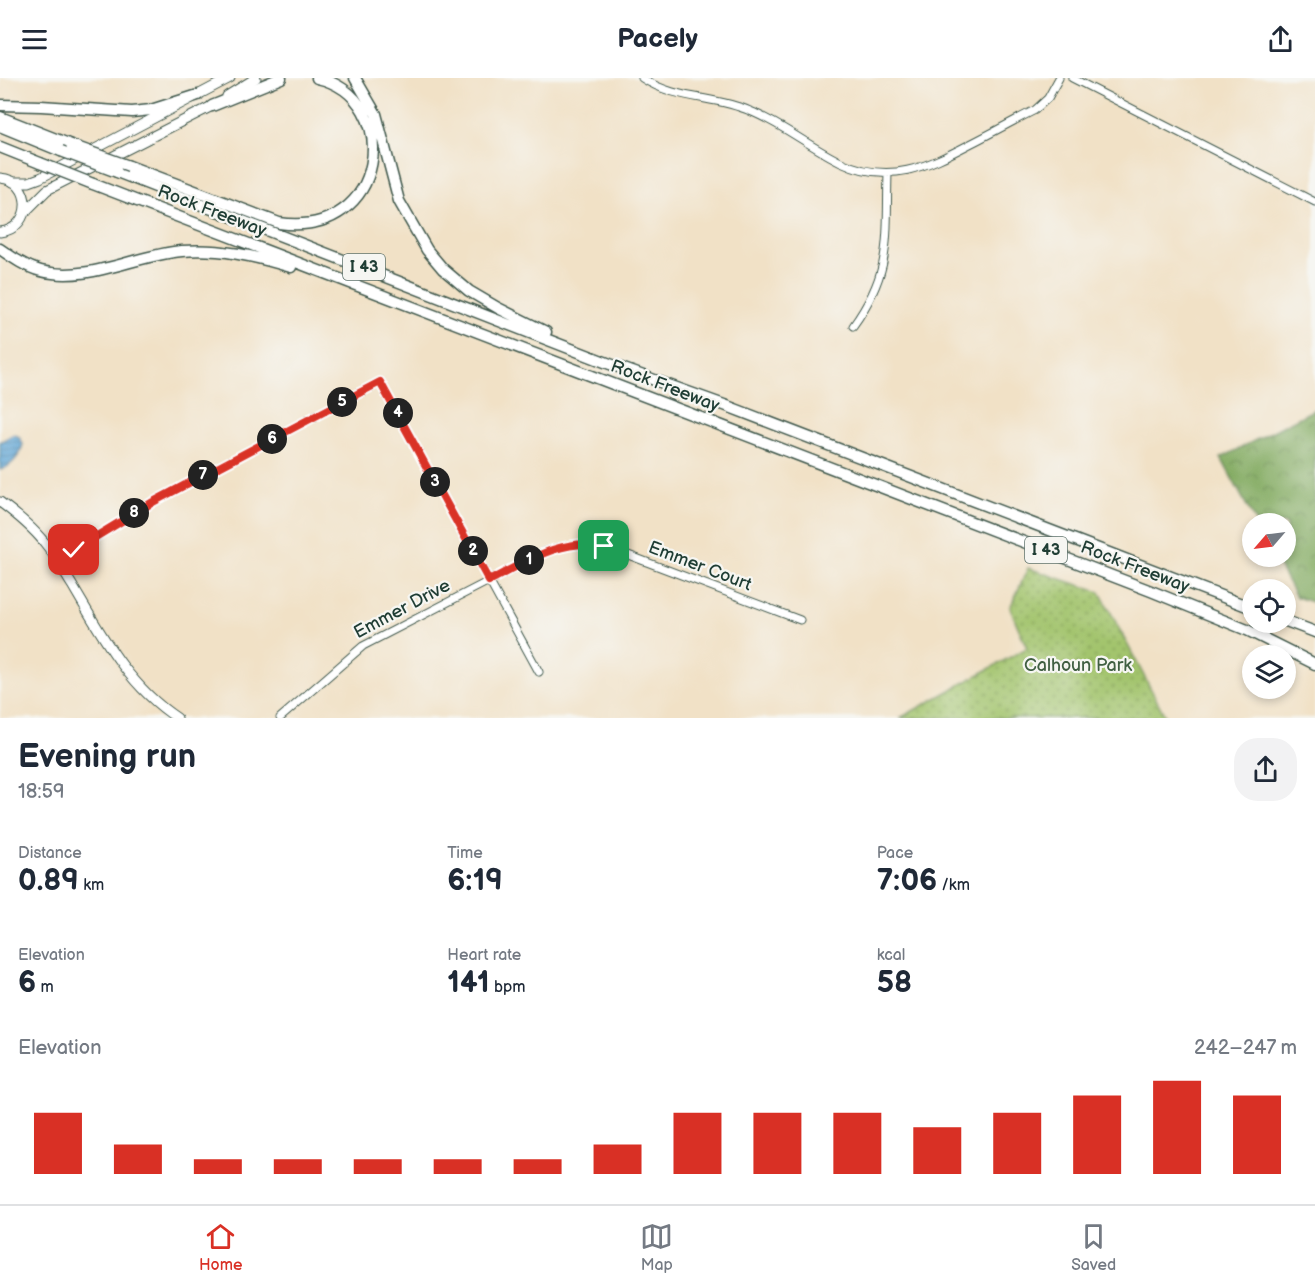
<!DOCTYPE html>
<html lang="en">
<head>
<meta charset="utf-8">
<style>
  body { margin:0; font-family:"Balsamiq Sans",sans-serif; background:#f2f2f3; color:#1f2937; height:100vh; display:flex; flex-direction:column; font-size:22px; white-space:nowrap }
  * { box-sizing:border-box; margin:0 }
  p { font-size:20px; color:#747a83 }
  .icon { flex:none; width:33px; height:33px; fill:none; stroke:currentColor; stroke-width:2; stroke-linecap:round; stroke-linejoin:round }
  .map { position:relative; height:640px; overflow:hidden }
  .panel { display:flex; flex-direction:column; background:#fff; flex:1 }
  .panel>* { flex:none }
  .needle { width:39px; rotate:242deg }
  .controls { position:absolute; left:1242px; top:435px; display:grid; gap:12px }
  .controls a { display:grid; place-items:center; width:54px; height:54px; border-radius:50%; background:#fff; box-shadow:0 3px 9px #0003; font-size:30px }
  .pin { position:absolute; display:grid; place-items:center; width:51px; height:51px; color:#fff; margin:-26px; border-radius:12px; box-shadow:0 3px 9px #0006 }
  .km { position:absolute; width:30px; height:30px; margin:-15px; border-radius:50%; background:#222; color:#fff; font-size:16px; line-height:30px; text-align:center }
  .round { display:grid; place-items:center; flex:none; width:63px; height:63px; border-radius:24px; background:#f2f2f3 }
  .summary { display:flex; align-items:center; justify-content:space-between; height:102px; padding:0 18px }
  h1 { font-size:33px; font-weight:700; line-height:45px }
  .figures { display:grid; grid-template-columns:repeat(3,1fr); gap:9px; height:102px; padding:6px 18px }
  .figures div { display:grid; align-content:center }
  .figures b { font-size:30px; font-weight:700 }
  .figures small { font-size:16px; font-weight:400 }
  .figures p { font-size:16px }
  .chart { height:168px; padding:12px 18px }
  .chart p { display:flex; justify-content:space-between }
  .chart svg { width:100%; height:108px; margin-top:6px; stroke:#d93025; stroke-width:6 }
  header { display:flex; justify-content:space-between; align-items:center; height:78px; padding:0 18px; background:#fff; font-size:27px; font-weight:700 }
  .menu { display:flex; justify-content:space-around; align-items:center; height:84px; border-top:2px solid #e0e1e3; background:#fff; font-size:16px; color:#747a83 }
  .menu a { display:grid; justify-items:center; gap:3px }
  .menu .on { color:#d93025 }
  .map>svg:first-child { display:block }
  .forest { fill:url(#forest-crowns); stroke:#50744a; stroke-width:1.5 }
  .park { fill:url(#park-dots); stroke:#618050; stroke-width:1.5 }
  .water { fill:url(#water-rules); stroke:#3f7184; stroke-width:1.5 }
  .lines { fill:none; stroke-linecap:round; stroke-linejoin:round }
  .minor-casing { stroke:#3e564a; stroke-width:9 }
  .major-casing { stroke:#3e564a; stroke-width:11 }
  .highway-casing { stroke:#3e564a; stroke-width:13 }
  .minor { stroke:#fff; stroke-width:7 }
  .major { stroke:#fff; stroke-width:9 }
  .highway { stroke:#fff; stroke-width:10 }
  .highway-bridge-casing { stroke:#3e564a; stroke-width:13; stroke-linecap:butt }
  .highway-bridge { stroke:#fff; stroke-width:10 }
  .route-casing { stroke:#fff; stroke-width:12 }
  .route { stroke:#d93025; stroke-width:8 }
  .labels { text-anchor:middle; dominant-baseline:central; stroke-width:4.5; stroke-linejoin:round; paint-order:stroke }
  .shield { fill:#f6f6f2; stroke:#60746d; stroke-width:1.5 }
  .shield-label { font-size:16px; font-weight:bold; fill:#1f3d34 }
  .street-label { font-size:18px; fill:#1f3d34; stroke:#f6f6f2 }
  .park-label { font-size:18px; fill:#405f42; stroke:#f6f6f2 }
</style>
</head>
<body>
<header><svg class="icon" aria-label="menu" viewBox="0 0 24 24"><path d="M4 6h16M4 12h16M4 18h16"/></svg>Pacely<svg class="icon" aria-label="share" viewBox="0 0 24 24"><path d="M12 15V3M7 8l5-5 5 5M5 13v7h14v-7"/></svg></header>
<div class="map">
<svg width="1315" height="640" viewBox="0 0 1315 640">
  <defs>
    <pattern id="forest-crowns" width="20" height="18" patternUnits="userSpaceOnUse" patternTransform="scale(1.5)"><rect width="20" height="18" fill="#82aa60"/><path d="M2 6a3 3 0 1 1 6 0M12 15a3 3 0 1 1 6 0" fill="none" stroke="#6a8c50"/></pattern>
    <pattern id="park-dots" width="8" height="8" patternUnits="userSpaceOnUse" patternTransform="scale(1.5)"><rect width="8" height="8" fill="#a3c46d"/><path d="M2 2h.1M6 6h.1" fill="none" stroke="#84a05a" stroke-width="1.8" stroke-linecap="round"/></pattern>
    <pattern id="water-rules" width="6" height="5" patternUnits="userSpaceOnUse" patternTransform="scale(1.5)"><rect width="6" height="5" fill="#5fa5d5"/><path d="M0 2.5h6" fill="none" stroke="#4e88ae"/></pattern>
  </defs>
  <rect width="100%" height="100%" fill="#f6f6f2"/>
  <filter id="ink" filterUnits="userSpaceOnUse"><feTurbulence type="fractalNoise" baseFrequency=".0167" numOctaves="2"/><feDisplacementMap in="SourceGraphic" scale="12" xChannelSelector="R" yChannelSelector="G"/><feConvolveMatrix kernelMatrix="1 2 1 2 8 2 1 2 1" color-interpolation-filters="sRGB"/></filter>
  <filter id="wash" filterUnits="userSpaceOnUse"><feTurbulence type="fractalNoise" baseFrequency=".008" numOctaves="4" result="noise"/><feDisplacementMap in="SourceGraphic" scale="24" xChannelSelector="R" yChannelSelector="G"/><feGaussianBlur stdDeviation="1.35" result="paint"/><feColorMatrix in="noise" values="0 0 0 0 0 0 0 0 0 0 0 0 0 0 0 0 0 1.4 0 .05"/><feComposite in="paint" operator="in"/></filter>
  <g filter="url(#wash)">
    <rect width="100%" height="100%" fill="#f1e1c6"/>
    <!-- forest -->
    <path class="forest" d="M 1315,331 L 1315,525 L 1296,519 L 1274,479 L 1286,478 L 1286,446 L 1256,445 L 1221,380 Z"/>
    <!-- park -->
    <path class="park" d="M 1028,490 L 1100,514 L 1166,640 L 900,640 L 1027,570 L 1010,530 Z"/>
    <!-- water -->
    <path class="water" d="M 14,356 L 19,359 L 23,366 C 20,378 11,389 0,392 L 0,364 Z"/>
  </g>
  <g filter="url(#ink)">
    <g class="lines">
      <!-- minor casing -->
      <g class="minor-casing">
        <path id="minor" d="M 642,0 C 677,23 714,17 750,33 C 782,46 810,69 841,84 C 890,107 926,89 970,66 C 992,55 1013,43 1035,32 L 1048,20 L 1059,0
          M 1072,0 L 1315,124
          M 853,248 C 893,192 886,160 888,95
          M 57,483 L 153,424 L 380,304 L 539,594
          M 280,640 L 363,568 L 545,474 C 569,464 591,464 615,472 L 800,542"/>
      </g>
      <!-- major casing -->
      <g class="major-casing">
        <path id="major" d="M 227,18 L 256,0
          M 0,100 C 34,102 33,151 0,154
          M 13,104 L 29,104 L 40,100 L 230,0
          M 26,133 L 47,112 L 216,26
          M 0,424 C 16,436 32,449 44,464 C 55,477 63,493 72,507 C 101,556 128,608 177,640"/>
      </g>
      <!-- highway casing -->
      <g class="highway-casing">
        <path id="highway" d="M 355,0 L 376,36 L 399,123 L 427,172 L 443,191 L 469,213 L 498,230 L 546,254
          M 0,27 L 41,28 L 132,34 L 151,32 L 198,17
          M 212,28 L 281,0
          M 0,39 L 71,67
          M 0,48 L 61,73
          M 0,69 L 40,85
          M 129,88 L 279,145 C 388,161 404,19 317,0
          M 117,94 L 610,286 L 727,328 L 1252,530
          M 93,106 L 1151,513 L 1247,552 L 1315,586
          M 0,171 C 13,180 26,189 41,193 C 88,205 135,177 182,173 C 220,170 255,178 291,189
          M 1286,543 L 1315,554"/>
      </g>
      <!-- minor -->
      <use href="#minor" class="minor"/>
      <!-- major -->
      <use href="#major" class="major"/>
      <!-- highway -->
      <use href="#highway" class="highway"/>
      <!-- highway-bridge casing -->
      <g class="highway-bridge-casing">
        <path id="highway-bridge" d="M 71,67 L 129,88
          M 61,73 L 117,94
          M 40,85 L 93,106"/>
      </g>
      <!-- highway-bridge -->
      <use href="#highway-bridge" class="highway-bridge"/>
    </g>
  </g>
  <g class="lines" filter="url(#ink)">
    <!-- route casing -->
    <g class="route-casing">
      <path id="route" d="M 74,472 L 153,424 L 380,304 L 489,503 C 526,484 561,459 604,468"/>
    </g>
    <!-- route -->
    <use href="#route" class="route"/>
  </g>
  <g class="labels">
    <!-- shield labels -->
    <g class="shield">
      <rect x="343" y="176" width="42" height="26" rx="4.5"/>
      <rect x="1025" y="459" width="42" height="26" rx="4.5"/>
    </g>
    <g class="shield-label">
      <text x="364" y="189">I 43</text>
      <text x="1046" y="472">I 43</text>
    </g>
    <!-- street labels -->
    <g class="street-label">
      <text transform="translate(212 133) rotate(21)">Rock Freeway</text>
      <text transform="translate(665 308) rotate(21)">Rock Freeway</text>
      <text transform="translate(700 488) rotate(21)">Emmer Court</text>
      <text transform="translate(1135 489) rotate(21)">Rock Freeway</text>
      <text transform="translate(402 531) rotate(-28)">Emmer Drive</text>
    </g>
    <!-- park labels -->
    <g class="park-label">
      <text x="1078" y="587">Calhoun Park</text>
    </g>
  </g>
</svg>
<div class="controls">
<a><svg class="needle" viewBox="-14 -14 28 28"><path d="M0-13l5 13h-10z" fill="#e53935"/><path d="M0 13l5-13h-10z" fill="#747a83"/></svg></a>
<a><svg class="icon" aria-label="locate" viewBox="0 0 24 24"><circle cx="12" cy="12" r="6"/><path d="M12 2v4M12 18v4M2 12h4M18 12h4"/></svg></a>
<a><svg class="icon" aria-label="layers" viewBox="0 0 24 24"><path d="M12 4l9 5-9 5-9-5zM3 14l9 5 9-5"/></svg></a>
</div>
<div class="pin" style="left:604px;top:468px;background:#1e9e55"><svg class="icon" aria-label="arrive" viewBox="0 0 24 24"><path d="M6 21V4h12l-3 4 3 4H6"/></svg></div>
<div class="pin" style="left:74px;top:472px;background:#d93025"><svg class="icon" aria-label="check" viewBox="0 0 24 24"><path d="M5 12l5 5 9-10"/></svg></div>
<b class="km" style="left:529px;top:482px">1</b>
<b class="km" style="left:473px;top:473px">2</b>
<b class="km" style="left:435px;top:404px">3</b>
<b class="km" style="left:398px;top:335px">4</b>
<b class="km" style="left:342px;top:324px">5</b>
<b class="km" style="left:272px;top:361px">6</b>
<b class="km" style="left:203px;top:397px">7</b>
<b class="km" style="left:134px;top:435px">8</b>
</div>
<section class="panel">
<div class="summary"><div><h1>Evening run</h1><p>18:59</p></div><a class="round"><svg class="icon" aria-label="share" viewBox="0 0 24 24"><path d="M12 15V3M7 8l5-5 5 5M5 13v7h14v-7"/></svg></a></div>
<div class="figures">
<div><p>Distance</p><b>0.89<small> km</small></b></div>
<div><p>Time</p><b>6:19</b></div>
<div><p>Pace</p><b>7:06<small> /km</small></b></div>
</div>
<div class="figures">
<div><p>Elevation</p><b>6<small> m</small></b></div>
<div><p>Heart rate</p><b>141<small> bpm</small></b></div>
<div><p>kcal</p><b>58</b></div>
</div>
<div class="chart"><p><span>Elevation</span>242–247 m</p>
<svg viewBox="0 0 160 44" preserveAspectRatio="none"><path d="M5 44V19M15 44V32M25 44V38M35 44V38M45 44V38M55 44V38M65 44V38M75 44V32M85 44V19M95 44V19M105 44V19M115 44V25M125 44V19M135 44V12M145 44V6M155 44V12"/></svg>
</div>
</section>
<nav class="menu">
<a class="on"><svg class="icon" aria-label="home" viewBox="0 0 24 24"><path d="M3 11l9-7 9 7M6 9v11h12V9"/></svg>Home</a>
<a><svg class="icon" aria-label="map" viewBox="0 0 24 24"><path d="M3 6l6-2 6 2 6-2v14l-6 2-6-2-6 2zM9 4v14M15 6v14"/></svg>Map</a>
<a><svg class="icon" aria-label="saved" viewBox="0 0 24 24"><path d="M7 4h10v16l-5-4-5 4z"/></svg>Saved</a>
</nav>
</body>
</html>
